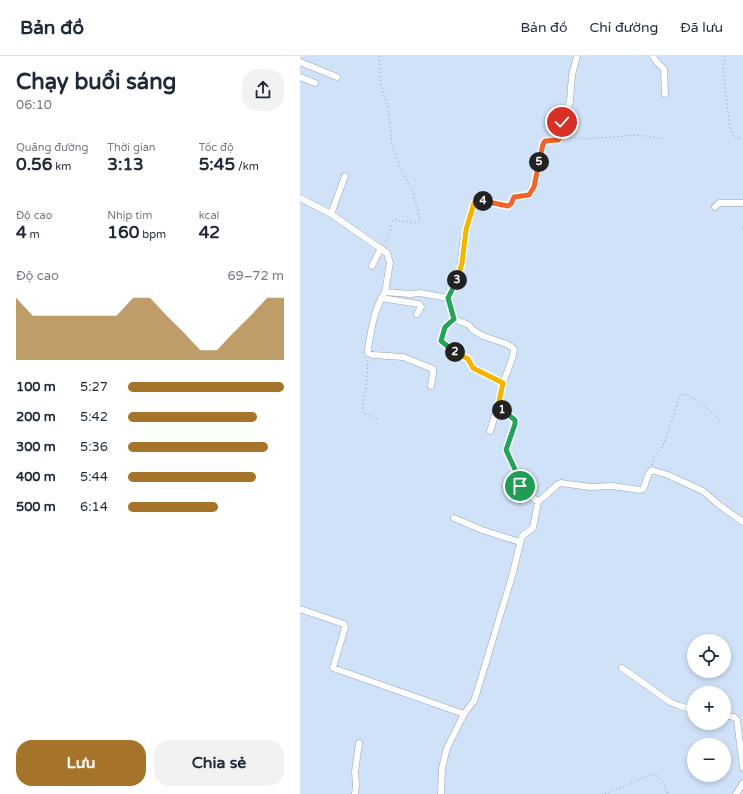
<!DOCTYPE html>
<html lang="vi">
<head>
<meta charset="utf-8">
<style>
  body { margin:0; font-family:"Varela Round",sans-serif; background:#f2f2f3; color:#1f2937; height:100vh; display:flex; flex-direction:column; font-size:15px; white-space:nowrap }
  * { box-sizing:border-box; margin:0 }
  p { font-size:13px; color:#747a83 }
  .icon { flex:none; width:22px; height:22px; fill:none; stroke:currentColor; stroke-width:2; stroke-linecap:round; stroke-linejoin:round }
  .map { position:relative; flex:1; overflow:hidden }
  .side { display:flex; flex-direction:column; background:#fff; width:300px }
  .side>* { flex:none }
  .controls { position:absolute; left:387px; top:578px; display:grid; gap:8px }
  .controls a { display:grid; place-items:center; width:44px; height:44px; border-radius:50%; background:#fff; box-shadow:0 2px 6px #0003; font-size:20px }
  .pin { position:absolute; display:grid; place-items:center; width:34px; height:34px; color:#fff; margin:-17px; border:2px solid #fff; border-radius:50%; box-shadow:0 1px 4px #0007 }
  .km { position:absolute; width:20px; height:20px; margin:-10px; border-radius:50%; background:#222; color:#fff; font-size:11px; line-height:20px; text-align:center }
  .round { display:grid; place-items:center; flex:none; width:42px; height:42px; border-radius:16px; background:#f2f2f3 }
  .head { display:flex; align-items:center; justify-content:space-between; height:68px; padding:0 16px }
  h1 { font-size:22px; font-weight:700; line-height:30px }
  .figures { display:grid; grid-template-columns:repeat(3,1fr); gap:6px; height:68px; padding:4px 16px }
  .figures div { display:grid; align-content:center }
  .figures b { font-size:17px; font-weight:700 }
  .figures small { font-size:11px; font-weight:400 }
  .figures p { font-size:11px }
  .chart { height:112px; padding:8px 16px }
  .chart p { display:flex; justify-content:space-between }
  .chart svg { width:100%; height:72px; margin-top:4px; fill:#a5742a; opacity:.7 }
  .cta { display:flex; gap:8px; margin-top:auto; padding:8px 16px }
  .cta a { flex:1; height:46px; border-radius:16px; background:#a5742a; color:#fff; font-size:16px; font-weight:700; line-height:46px; text-align:center }
  .cta a+a { background:#f2f2f3; color:#1f2937 }
  ul { padding:0 16px; list-style:none; font-size:13px }
  li { display:grid; grid-template-columns:64px 48px 1fr; align-items:center; height:30px }
  li i { height:10px; border-radius:5px; background:#a5742a }
  header { display:flex; align-items:center; gap:24px; box-sizing:border-box; height:56px; padding:0 20px; background:#fff; border-bottom:1px solid #e0e1e3 }
  header strong { font-size:19px }
  nav { display:flex; gap:22px; margin-inline-start:auto; font-size:14px }
  main { display:flex; flex:1; min-height:0 }
  .map>svg:first-child { display:block }
  .lines { fill:none; stroke-linecap:round; stroke-linejoin:round }
  .minor-casing { stroke:#93a4b8; stroke-width:7 }
  .path { stroke:#8e9cae; stroke-width:1; stroke-dasharray:1 3; stroke-linecap:butt }
  .minor { stroke:#fff; stroke-width:6 }
  .split-1-casing { stroke:#fff; stroke-width:8 }
  .split-2-casing { stroke:#fff; stroke-width:8 }
  .split-3-casing { stroke:#fff; stroke-width:8 }
  .split-4-casing { stroke:#fff; stroke-width:8 }
  .split-5-casing { stroke:#fff; stroke-width:8 }
  .split-6-casing { stroke:#fff; stroke-width:8 }
  .split-1 { stroke:#22a559; stroke-width:5 }
  .split-2 { stroke:#f5b400; stroke-width:5 }
  .split-3 { stroke:#22a559; stroke-width:5 }
  .split-4 { stroke:#f5b400; stroke-width:5 }
  .split-5 { stroke:#f0652b; stroke-width:5 }
  .split-6 { stroke:#f0652b; stroke-width:5 }
</style>
</head>
<body>
<header>
<strong>Bản đồ</strong>
<nav><a>Bản đồ</a><a>Chỉ đường</a><a>Đã lưu</a></nav>
</header>
<main>
<section class="side">
<div class="head"><div><h1>Chạy buổi sáng</h1><p>06:10</p></div><a class="round"><svg class="icon" aria-label="share" viewBox="0 0 24 24"><path d="M12 15V3M7 8l5-5 5 5M5 13v7h14v-7"/></svg></a></div>
<div class="figures">
<div><p>Quãng đường</p><b>0.56<small> km</small></b></div>
<div><p>Thời gian</p><b>3:13</b></div>
<div><p>Tốc độ</p><b>5:45<small> /km</small></b></div>
</div>
<div class="figures">
<div><p>Độ cao</p><b>4<small> m</small></b></div>
<div><p>Nhịp tim</p><b>160<small> bpm</small></b></div>
<div><p>kcal</p><b>42</b></div>
</div>
<div class="chart"><p><span>Độ cao</span>69–72 m</p>
<svg viewBox="0 0 160 44" preserveAspectRatio="none"><path d="M0 44V6L10 17L20 17L30 17L40 17L50 17L60 17L70 6L80 6L90 17L100 27L110 38L120 38L130 27L140 17L150 6L160 6V44z"/></svg>
</div>
<ul>
<li><b>100 m</b>5:27<i style="width:100%"></i></li>
<li><b>200 m</b>5:42<i style="width:83%"></i></li>
<li><b>300 m</b>5:36<i style="width:90%"></i></li>
<li><b>400 m</b>5:44<i style="width:82%"></i></li>
<li><b>500 m</b>6:14<i style="width:58%"></i></li>
</ul>
<div class="cta"><a>Lưu</a><a>Chia sẻ</a></div>
</section>
<div class="map">
<svg width="443" height="738" viewBox="0 0 443 738">
  <rect width="100%" height="100%" fill="#d0e2f8"/>
  <g class="lines">
    <!-- minor casing -->
    <g class="minor-casing">
      <path id="minor" d="M 353,0 L 355,4 L 364,13 L 365,38
        M 0,6 L 37,21
        M 0,21 L 15,27
        M 0,142 L 31,158 L 87,197 L 90,207 L 85,236 L 110,238 L 120,237 L 148,242 L 154,263 L 169,269 L 173,274 L 183,280 L 207,288 L 213,292 L 214,294 L 212,303 L 203,327 L 198,350 L 200,353 L 215,364 L 215,369 L 206,392 L 206,395 L 219,422 L 219,429 L 238,446
        M 415,151 L 419,147 L 443,147
        M 31,158 L 45,120
        M 72,210 L 81,192
        M 85,236 C 74,253 71,274 68,293 L 68,297 L 73,299 L 103,301 L 133,313 L 133,317 L 131,330
        M 81,242 L 119,248 L 121,251 L 117,258
        M 148,242 L 160,215 L 163,187 L 174,147 L 184,145 L 208,150 L 211,148 L 214,141 L 220,140 L 228,140 L 234,131 L 243,88 L 245,85 L 258,84 L 259,83 L 262,67 L 265,61 L 270,45 L 272,19 L 277,0
        M 190,375 L 198,350
        M 154,462 L 182,474 L 220,486
        M 0,553 L 44,568 L 45,571 L 44,575 L 33,612 L 164,658
        M 322,612 L 370,646 L 380,650 L 394,654
        M 424,659 L 434,661 L 437,664 L 443,712
        M 55,738 L 56,729 L 55,716 L 59,687
        M 141,738 L 142,712 L 147,692 L 164,658 L 174,645 L 177,636 L 212,520 L 222,480 L 233,472 L 238,446 L 257,429 L 261,427 L 290,431 L 312,430 L 340,434 L 343,433 C 347,427 346,418 352,414 L 368,419 L 403,435 L 419,449 L 443,466
        M 436,738 L 443,727"/>
    </g>
    <!-- path -->
    <path class="path" d="M 79,0 L 81,30 L 88,50 L 92,88 L 97,104 L 113,137 L 120,163 L 117,167 L 94,164 L 92,166 L 88,181 L 85,186
      M 425,0 L 423,13 L 430,74 L 434,81 L 443,83
      M 266,82 C 273,81 279,83 286,83 L 338,79 L 364,83
      M 442,171 L 443,172
      M 149,268 C 144,272 139,280 142,287 L 159,299 L 168,303 L 173,312 L 197,324
      M 68,304 L 66,331 L 62,353 L 63,357 L 80,364
      M 352,409 L 354,400 L 363,390 L 380,340 L 383,338 C 399,343 410,355 421,366
      M 305,738 L 352,718 C 363,720 364,729 368,738"/>
    <!-- minor -->
    <use href="#minor" class="minor"/>
  </g>
  <g class="lines">
    <!-- split-1 casing -->
    <g class="split-1-casing">
      <path id="split-1" d="M 202,354 L 215,364 L 215,368 L 206,394 L 219,422 L 220,430"/>
    </g>
    <!-- split-2 casing -->
    <g class="split-2-casing">
      <path id="split-2" d="M 155,296 L 168,303 L 173,312 L 203,327 L 198,350 L 202,354"/>
    </g>
    <!-- split-3 casing -->
    <g class="split-3-casing">
      <path id="split-3" d="M 155,296 L 141,285 L 145,271 L 154,263 L 148,242 L 157,224"/>
    </g>
    <!-- split-4 casing -->
    <g class="split-4-casing">
      <path id="split-4" d="M 157,224 L 162,207 L 166,174 L 174,147 L 183,145"/>
    </g>
    <!-- split-5 casing -->
    <g class="split-5-casing">
      <path id="split-5" d="M 183,145 L 208,150 L 211,148 L 214,141 L 229,139 L 234,131 L 239,106"/>
    </g>
    <!-- split-6 casing -->
    <g class="split-6-casing">
      <path id="split-6" d="M 239,106 L 243,88 L 245,85 L 258,84 L 259,83 L 262,66"/>
    </g>
    <!-- split-1 -->
    <use href="#split-1" class="split-1"/>
    <!-- split-2 -->
    <use href="#split-2" class="split-2"/>
    <!-- split-3 -->
    <use href="#split-3" class="split-3"/>
    <!-- split-4 -->
    <use href="#split-4" class="split-4"/>
    <!-- split-5 -->
    <use href="#split-5" class="split-5"/>
    <!-- split-6 -->
    <use href="#split-6" class="split-6"/>
  </g>
</svg>
<div class="controls">
<a><svg class="icon" aria-label="locate" viewBox="0 0 24 24"><circle cx="12" cy="12" r="6"/><path d="M12 2v4M12 18v4M2 12h4M18 12h4"/></svg></a>
<a>+</a>
<a>−</a>
</div>
<div class="pin" style="left:220px;top:430px;background:#1e9e55"><svg class="icon" aria-label="arrive" viewBox="0 0 24 24"><path d="M6 21V4h12l-3 4 3 4H6"/></svg></div>
<div class="pin" style="left:262px;top:66px;background:#d93025"><svg class="icon" aria-label="check" viewBox="0 0 24 24"><path d="M5 12l5 5 9-10"/></svg></div>
<b class="km" style="left:202px;top:354px">1</b>
<b class="km" style="left:155px;top:296px">2</b>
<b class="km" style="left:157px;top:224px">3</b>
<b class="km" style="left:183px;top:145px">4</b>
<b class="km" style="left:239px;top:106px">5</b>
</div>
</main>
</body>
</html>
